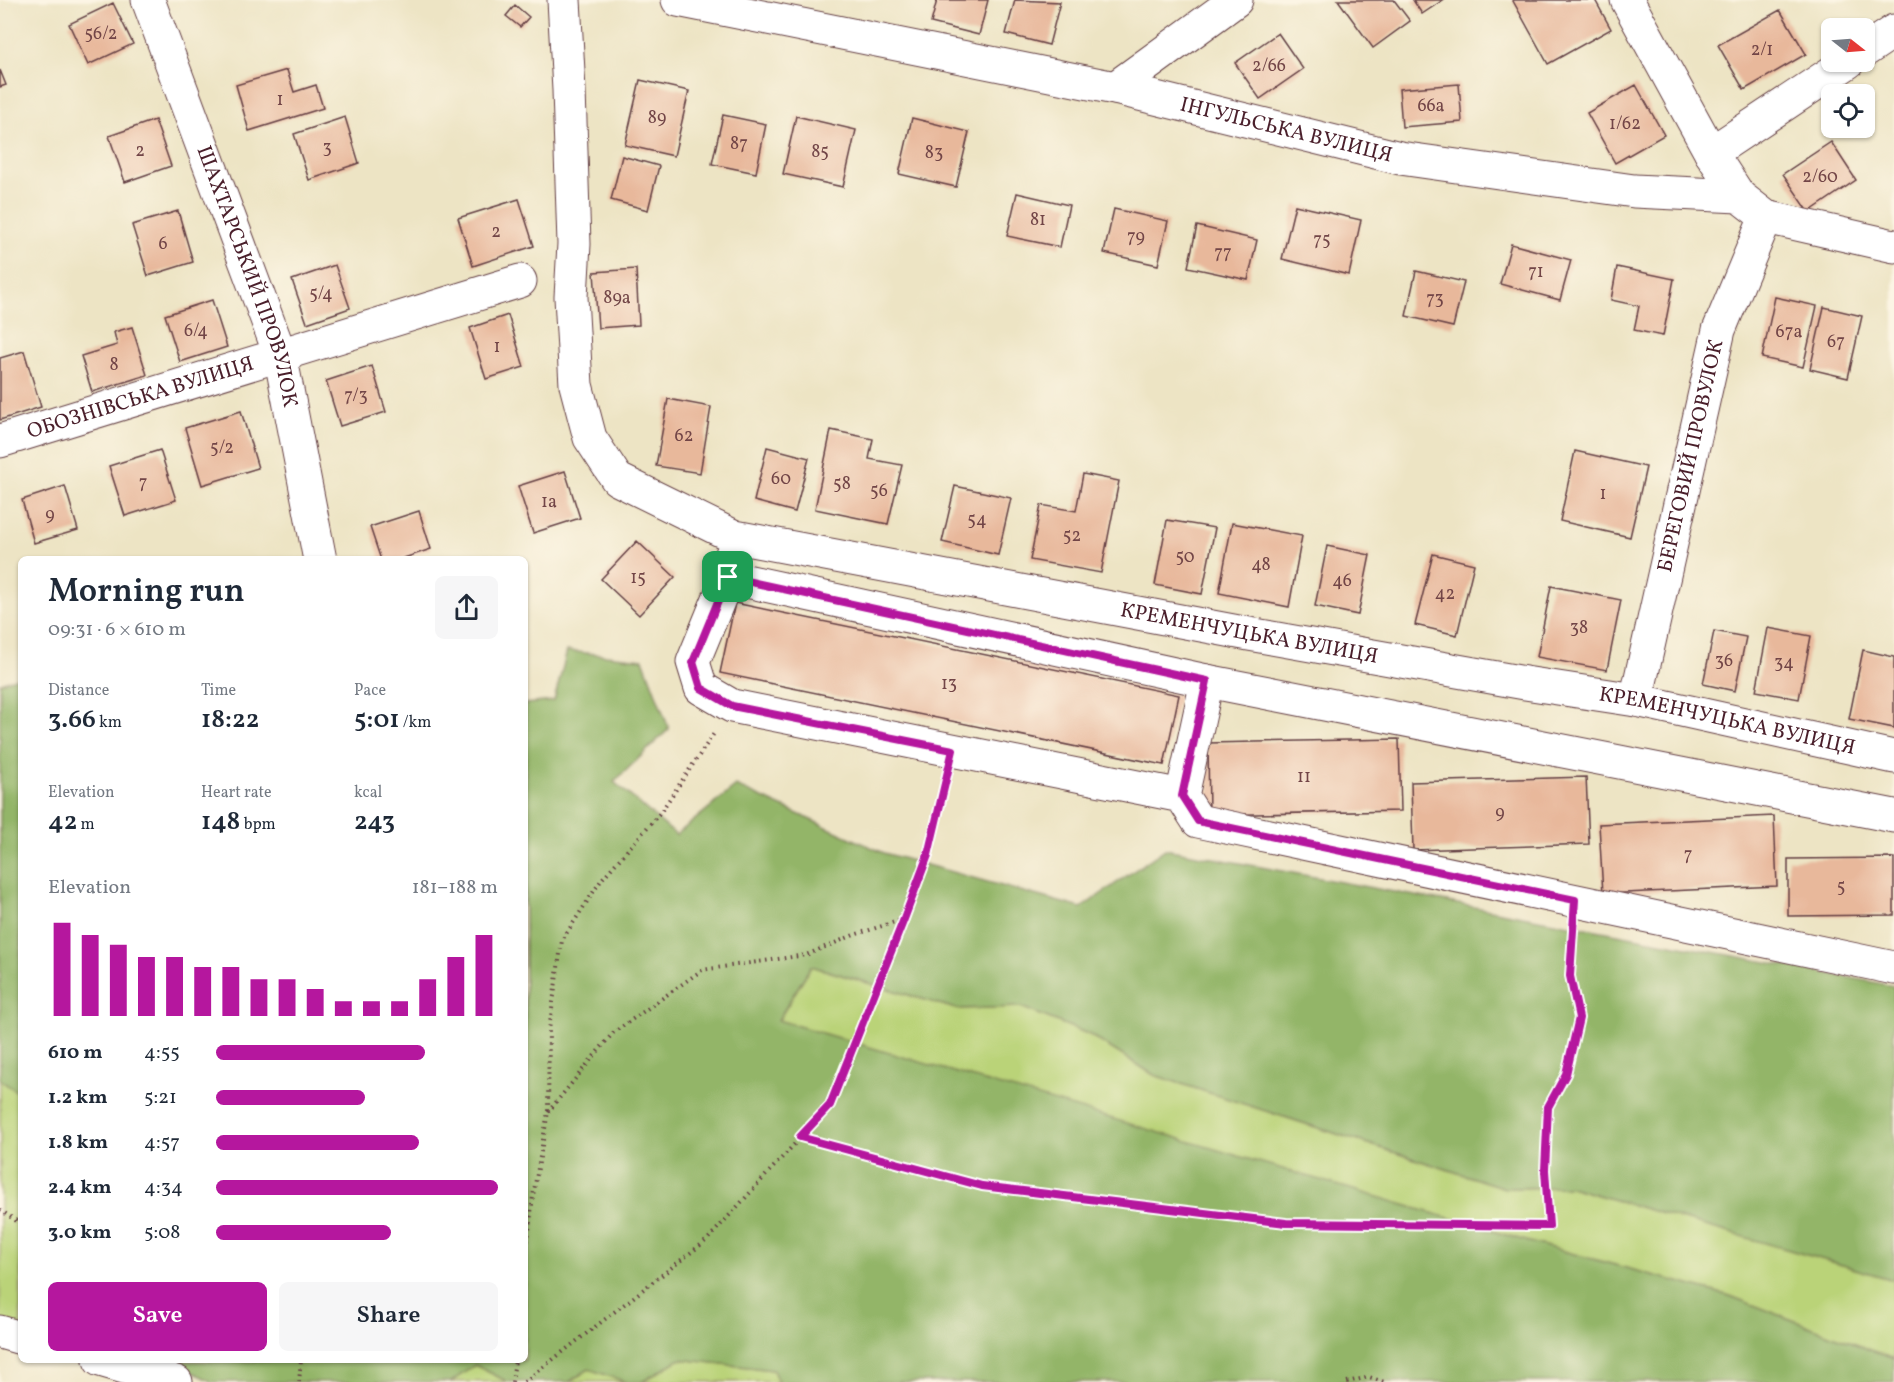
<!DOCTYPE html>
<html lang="en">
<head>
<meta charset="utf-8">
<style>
  body { margin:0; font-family:Vollkorn,serif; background:#f6f6f7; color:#1f2937; height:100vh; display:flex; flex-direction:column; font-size:22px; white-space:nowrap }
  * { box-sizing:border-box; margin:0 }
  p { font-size:20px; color:#747a83 }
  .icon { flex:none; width:33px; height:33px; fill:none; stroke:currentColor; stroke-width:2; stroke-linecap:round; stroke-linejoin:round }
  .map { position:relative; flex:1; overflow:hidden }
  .side { position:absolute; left:18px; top:556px; width:510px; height:807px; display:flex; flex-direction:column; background:#fff; border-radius:9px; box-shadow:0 2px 4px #0004 }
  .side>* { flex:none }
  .needle { width:39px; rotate:107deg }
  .controls { position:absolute; left:1821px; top:18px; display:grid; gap:12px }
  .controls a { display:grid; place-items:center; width:54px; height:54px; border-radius:9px; background:#fff; box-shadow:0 2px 4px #0004; font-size:30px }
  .pin { position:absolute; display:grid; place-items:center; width:51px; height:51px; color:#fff; margin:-26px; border-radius:12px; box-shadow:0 3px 9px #0006 }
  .round { display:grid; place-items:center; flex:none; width:63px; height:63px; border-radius:9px; background:#f6f6f7 }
  .summary { display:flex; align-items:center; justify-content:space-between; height:102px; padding:0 30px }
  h1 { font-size:33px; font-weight:600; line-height:45px }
  .figures { display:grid; grid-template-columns:repeat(3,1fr); gap:9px; height:102px; padding:6px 30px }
  .figures div { display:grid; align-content:center }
  .figures b { font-size:26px; font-weight:600 }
  .figures small { font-size:16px; font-weight:400 }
  .figures p { font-size:16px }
  .chart { height:168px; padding:12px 30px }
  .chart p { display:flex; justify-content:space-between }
  .chart svg { width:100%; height:108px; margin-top:6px; stroke:#b5179e; stroke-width:6 }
  .button { display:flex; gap:12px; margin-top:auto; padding:12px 30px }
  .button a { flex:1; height:69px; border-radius:9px; background:#b5179e; color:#fff; font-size:24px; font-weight:600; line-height:69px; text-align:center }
  .button a+a { background:#f6f6f7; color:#1f2937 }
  ul { padding:0 30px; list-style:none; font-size:20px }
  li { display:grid; grid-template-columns:96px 72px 1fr; align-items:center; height:45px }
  li i { height:15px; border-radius:8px; background:#b5179e }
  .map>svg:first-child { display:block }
  .green { fill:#bad378; stroke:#827952; stroke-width:1.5 }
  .forest { fill:#93b568; stroke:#6e6a4a; stroke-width:1.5 }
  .building { fill:#e8b89b }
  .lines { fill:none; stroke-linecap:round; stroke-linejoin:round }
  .minor-casing { stroke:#623d42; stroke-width:35 }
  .path { stroke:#623d42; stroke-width:4; stroke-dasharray:1.5 4.5; stroke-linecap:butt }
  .minor { stroke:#fff; stroke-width:33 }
  .route-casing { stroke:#fff; stroke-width:12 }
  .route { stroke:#b5179e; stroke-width:8 }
  .labels { text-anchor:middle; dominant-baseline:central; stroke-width:5; stroke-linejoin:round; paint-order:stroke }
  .number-label { font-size:18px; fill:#724547 }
  .street-label { font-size:21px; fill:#4a1f2b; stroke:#fcf5e5 }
</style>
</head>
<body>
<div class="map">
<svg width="1894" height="1382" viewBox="0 0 1894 1382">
  <rect width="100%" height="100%" fill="#fcf5e5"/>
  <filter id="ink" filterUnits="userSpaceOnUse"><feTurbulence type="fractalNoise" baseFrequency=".0167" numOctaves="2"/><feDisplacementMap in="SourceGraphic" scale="12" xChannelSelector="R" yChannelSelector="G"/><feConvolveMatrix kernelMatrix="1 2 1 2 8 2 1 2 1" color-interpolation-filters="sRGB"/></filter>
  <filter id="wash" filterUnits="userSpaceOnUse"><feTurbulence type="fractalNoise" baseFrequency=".008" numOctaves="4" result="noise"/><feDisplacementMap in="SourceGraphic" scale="24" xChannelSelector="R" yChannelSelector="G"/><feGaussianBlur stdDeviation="1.35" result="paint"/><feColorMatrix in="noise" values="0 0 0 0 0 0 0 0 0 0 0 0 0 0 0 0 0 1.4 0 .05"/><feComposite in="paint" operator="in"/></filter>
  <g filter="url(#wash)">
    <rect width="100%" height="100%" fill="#ede4c4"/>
    <!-- green -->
    <path class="green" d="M 811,966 L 956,1009 L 1021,1007 L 1088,1034 L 1154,1075 L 1505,1188 L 1570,1187 L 1894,1280 L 1894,1359 L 1730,1296 L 1533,1243 L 778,1021 Z
      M 0,1080 L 21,1094 L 21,1330 L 0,1325 Z
      M 680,1359 L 773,1370 L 778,1382 L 642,1382 Z
      M 475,1365 L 508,1382 L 451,1382 Z
      M 589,1369 L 626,1382 L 569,1382 Z"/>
    <!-- forest -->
    <path class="forest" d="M 567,651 L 643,659 L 669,729 L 614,782 L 676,835 L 736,786 L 884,853 L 1081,908 L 1165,849 L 1894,986 L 1894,1280 L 1570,1187 L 1505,1188 L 1154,1075 L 1088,1034 L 1021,1007 L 956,1009 L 811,966 L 778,1020 L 1533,1243 L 1730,1296 L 1894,1359 L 1894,1382 L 778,1382 L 773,1370 L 680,1359 L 642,1382 L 626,1382 L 589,1369 L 569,1382 L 508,1382 L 475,1365 L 451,1382 L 212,1382 L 171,1361 L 525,1360 L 525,704 L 554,701 Z
      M 21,676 L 21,1094 L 0,1080 L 0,683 Z"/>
    <g id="blocks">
      <!-- building -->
      <path class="building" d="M 937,0 L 988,0 L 979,35 L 931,23 Z
        M 1015,0 L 1060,2 L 1049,45 L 1006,34 Z
        M 1338,0 L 1394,0 L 1410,21 L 1373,48 Z
        M 1413,0 L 1443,0 L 1422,14 Z
        M 1514,0 L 1595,0 L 1611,29 L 1548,64 L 1513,1 Z
        M 113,3 L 133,44 L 88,65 L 69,24 Z
        M 515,5 L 529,17 L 520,27 L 506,16 Z
        M 1780,10 L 1806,54 L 1744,90 L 1718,45 Z
        M 1278,33 L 1303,69 L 1260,99 L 1235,63 Z
        M 0,70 L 6,85 L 0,87 Z
        M 287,70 L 294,92 L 316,85 L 323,108 L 249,131 L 236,85 Z
        M 640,80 L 689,91 L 674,156 L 625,145 Z
        M 1459,84 L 1462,122 L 1402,127 L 1399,89 Z
        M 1636,85 L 1664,135 L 1615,163 L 1587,113 Z
        M 723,115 L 766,124 L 756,173 L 712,164 Z
        M 796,116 L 856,130 L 843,187 L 783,174 Z
        M 345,117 L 359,163 L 309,180 L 294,134 Z
        M 912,118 L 969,132 L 956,187 L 899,174 Z
        M 155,120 L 171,166 L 125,182 L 109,136 Z
        M 1831,142 L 1856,180 L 1809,212 L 1783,174 Z
        M 622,156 L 659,166 L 648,210 L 611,200 Z
        M 1017,193 L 1069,205 L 1060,247 L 1007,236 Z
        M 519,199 L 534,246 L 473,266 L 458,218 Z
        M 1295,205 L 1361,220 L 1349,275 L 1282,259 Z
        M 1114,209 L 1168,221 L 1158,265 L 1104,253 Z
        M 178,211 L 193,262 L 148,276 L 132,225 Z
        M 1197,226 L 1257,240 L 1248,280 L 1188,267 Z
        M 1511,244 L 1571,260 L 1560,300 L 1500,284 Z
        M 335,265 L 350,308 L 307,323 L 292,280 Z
        M 1617,267 L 1674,279 L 1663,336 L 1634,330 L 1639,306 L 1611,300 Z
        M 636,269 L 639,325 L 598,328 L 594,272 Z
        M 1416,271 L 1464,282 L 1453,327 L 1406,316 Z
        M 1775,297 L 1817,306 L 1803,367 L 1762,358 Z
        M 212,300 L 227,347 L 180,362 L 165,315 Z
        M 1824,307 L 1862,316 L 1848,378 L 1810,369 Z
        M 508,315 L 524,367 L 486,379 L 470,328 Z
        M 132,327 L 147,375 L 92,392 L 81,356 L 117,345 L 114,332 Z
        M 24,351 L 41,407 L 0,420 L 0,358 Z
        M 372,366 L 386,412 L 340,426 L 326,381 Z
        M 668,399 L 711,407 L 700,473 L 656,466 Z
        M 241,411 L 258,468 L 202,485 L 185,428 Z
        M 831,430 L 873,439 L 869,459 L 902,465 L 888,524 L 815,509 Z
        M 767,447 L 809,458 L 795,512 L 754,501 Z
        M 160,450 L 176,500 L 125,516 L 109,466 Z
        M 1575,451 L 1646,467 L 1630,537 L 1560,521 Z
        M 565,471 L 580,518 L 533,533 L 518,486 Z
        M 1083,474 L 1119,481 L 1101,573 L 1030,560 L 1041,505 L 1076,511 Z
        M 65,486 L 78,530 L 34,543 L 22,500 Z
        M 955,486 L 1011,498 L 998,555 L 942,542 Z
        M 419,511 L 431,549 L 398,560 L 381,560 L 370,527 Z
        M 1167,520 L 1215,528 L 1202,594 L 1155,585 Z
        M 1232,523 L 1302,536 L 1289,607 L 1219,593 Z
        M 637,541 L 675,577 L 639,615 L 601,579 Z
        M 1327,546 L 1370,555 L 1358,615 L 1315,606 Z
        M 1433,554 L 1474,564 L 1457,635 L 1415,625 Z
        M 1551,586 L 1621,600 L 1607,670 L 1537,657 Z
        M 735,603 L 1179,695 L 1164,765 L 720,673 Z
        M 1768,628 L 1811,636 L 1799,699 L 1756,691 Z
        M 1714,631 L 1746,637 L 1735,691 L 1703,684 Z
        M 1863,650 L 1894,657 L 1894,728 L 1849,719 Z
        M 1399,739 L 1401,811 L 1209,815 L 1208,743 Z
        M 1586,777 L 1589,844 L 1413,850 L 1411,782 Z
        M 1774,816 L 1777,886 L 1603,894 L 1599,824 Z
        M 1894,858 L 1894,915 L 1788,916 L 1788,859 Z"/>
    </g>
  </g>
  <g filter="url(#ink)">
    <use href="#blocks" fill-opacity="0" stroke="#623d42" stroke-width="1.5"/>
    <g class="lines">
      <!-- minor casing -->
      <g class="minor-casing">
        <g id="minor">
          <path id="s1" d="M 148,0 L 280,354 L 320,560"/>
          <path id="s2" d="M 564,0 L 569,90 L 574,244 L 571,297 L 576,385 L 590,438 L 617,479 L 735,537 L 1249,634 L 1525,683 L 1636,700 L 1894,757"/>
          <path id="s3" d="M 678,0 L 1115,88 L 1400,158 L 1634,191 L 1739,196 L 1766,217 L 1894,246"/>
          <path d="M 1627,0 L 1711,153 L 1739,196"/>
          <path d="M 1864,51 L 1894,31"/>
          <path d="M 1115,88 L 1236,0"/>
          <path d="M 1711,153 L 1848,62"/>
          <path id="s4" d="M 0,441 L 520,281"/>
          <path d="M 732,554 L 728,577 L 693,662 L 701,688 L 732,706 L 1182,796"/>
          <path d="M 728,577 L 1207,681 L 1894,816"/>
          <path d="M 1207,681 L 1182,796 L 1198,821 L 1894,968"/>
          <path id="s5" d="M 1636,700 L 1719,330 L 1766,217"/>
          <path d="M 0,1332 L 21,1338"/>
          <path d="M 100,1360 L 176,1382"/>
        </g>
      </g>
      <!-- path -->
      <path class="path" d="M 548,1112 L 613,1033 L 702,970 L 806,955 L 854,935 L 904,919
        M 800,1137 L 982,1186 L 1286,1223 L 1549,1226 L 1545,1170 L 1548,1107 L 1566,1074 L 1579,1018 L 1570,976 L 1573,934
        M 0,1210 L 21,1224
        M 525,1265 L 533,1196 L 548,1112 L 549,1030 L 562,940 L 602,879 L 660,813 L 715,732
        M 299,1382 L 301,1360
        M 512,1382 L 515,1360
        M 524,1382 L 707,1240 L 830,1105 L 928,855 L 945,782
        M 1347,1382 L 1369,1377 L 1384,1382"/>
      <!-- minor -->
      <use href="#minor" class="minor"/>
    </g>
  </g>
  <g class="lines" filter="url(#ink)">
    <!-- route casing -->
    <g class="route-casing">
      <path id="route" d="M 728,577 L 1207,681 L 1182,796 L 1198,821 L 1575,900 L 1570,976 L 1579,1018 L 1566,1074 L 1548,1107 L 1545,1170 L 1549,1226 L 1286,1223 L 982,1186 L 800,1137 L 830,1105 L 904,919 L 928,855 L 953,750 L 732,706 L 701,688 L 693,662 Z"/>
    </g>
    <!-- route -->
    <use href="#route" class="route"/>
  </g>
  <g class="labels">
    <!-- number labels -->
    <g class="number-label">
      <text x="101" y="34">56/2</text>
      <text x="1762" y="50">2/1</text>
      <text x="1269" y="66">2/66</text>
      <text x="280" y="100">1</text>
      <text x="1431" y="106">66а</text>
      <text x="657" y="118">89</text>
      <text x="1625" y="124">1/62</text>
      <text x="739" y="144">87</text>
      <text x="327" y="148">3</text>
      <text x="140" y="151">2</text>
      <text x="820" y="152">85</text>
      <text x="934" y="153">83</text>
      <text x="1820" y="177">2/60</text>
      <text x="1038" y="220">81</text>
      <text x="496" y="232">2</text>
      <text x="1136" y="237">79</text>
      <text x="1322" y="240">75</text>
      <text x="163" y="244">6</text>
      <text x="1223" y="253">77</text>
      <text x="1536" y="272">71</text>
      <text x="321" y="294">5/4</text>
      <text x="617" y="298">89а</text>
      <text x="1435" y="299">73</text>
      <text x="196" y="331">6/4</text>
      <text x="1789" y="332">67а</text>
      <text x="1836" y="342">67</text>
      <text x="497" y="347">1</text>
      <text x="114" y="365">8</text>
      <text x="356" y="396">7/3</text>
      <text x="684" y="436">62</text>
      <text x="222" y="448">5/2</text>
      <text x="781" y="479">60</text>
      <text x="143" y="483">7</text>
      <text x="842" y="484">58</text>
      <text x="879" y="491">56</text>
      <text x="1603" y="494">1</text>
      <text x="549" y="502">1а</text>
      <text x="50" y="515">9</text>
      <text x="977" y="520">54</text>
      <text x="1072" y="536">52</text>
      <text x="1185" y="557">50</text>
      <text x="1261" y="565">48</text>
      <text x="638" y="578">15</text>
      <text x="1342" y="581">46</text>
      <text x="1445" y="594">42</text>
      <text x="1579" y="628">38</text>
      <text x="1724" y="661">36</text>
      <text x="1784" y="663">34</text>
      <text x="949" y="684">13</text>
      <text x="1304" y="777">11</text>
      <text x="1500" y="813">9</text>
      <text x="1688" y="855">7</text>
      <text x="1841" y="887">5</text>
    </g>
    <!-- street labels -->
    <g class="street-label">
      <text stroke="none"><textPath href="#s3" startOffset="622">ІНГУЛЬСЬКА ВУЛИЦЯ</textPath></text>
      <text stroke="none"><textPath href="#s1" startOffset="294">ШАХТАРСЬКИЙ ПРОВУЛОК</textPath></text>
      <text stroke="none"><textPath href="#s4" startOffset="147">ОБОЗНІВСЬКА ВУЛИЦЯ</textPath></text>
      <text stroke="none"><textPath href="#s5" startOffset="250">БЕРЕГОВИЙ ПРОВУЛОК</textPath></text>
      <text stroke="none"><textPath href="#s2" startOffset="1144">КРЕМЕНЧУЦЬКА ВУЛИЦЯ</textPath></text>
      <text stroke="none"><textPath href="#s2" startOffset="1630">КРЕМЕНЧУЦЬКА ВУЛИЦЯ</textPath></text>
    </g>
  </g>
</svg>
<div class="controls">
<a><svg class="needle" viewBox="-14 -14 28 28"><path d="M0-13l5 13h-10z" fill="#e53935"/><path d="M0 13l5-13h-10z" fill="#747a83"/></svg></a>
<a><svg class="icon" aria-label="locate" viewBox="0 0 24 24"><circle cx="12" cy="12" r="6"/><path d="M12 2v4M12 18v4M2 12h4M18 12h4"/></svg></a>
</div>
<div class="pin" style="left:728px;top:577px;background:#1e9e55"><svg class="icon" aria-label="arrive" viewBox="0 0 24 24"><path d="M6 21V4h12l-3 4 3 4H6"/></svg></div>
<section class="side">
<div class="summary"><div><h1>Morning run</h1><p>09:31 · 6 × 610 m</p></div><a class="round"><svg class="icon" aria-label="share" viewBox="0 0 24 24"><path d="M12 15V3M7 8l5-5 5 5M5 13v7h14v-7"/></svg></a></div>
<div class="figures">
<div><p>Distance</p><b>3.66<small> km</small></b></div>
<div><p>Time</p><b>18:22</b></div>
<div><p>Pace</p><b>5:01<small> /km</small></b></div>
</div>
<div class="figures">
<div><p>Elevation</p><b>42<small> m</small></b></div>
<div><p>Heart rate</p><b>148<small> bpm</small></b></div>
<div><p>kcal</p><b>243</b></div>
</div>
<div class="chart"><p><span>Elevation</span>181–188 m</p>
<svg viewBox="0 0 160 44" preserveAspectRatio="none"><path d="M5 44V6M15 44V11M25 44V15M35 44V20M45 44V20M55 44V24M65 44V24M75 44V29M85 44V29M95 44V33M105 44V38M115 44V38M125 44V38M135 44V29M145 44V20M155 44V11"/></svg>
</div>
<ul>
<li><b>610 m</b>4:55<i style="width:74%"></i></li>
<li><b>1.2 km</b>5:21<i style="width:53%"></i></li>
<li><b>1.8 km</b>4:57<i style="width:72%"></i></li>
<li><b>2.4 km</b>4:34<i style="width:100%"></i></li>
<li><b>3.0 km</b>5:08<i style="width:62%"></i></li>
</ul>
<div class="button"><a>Save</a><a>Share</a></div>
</section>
</div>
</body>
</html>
